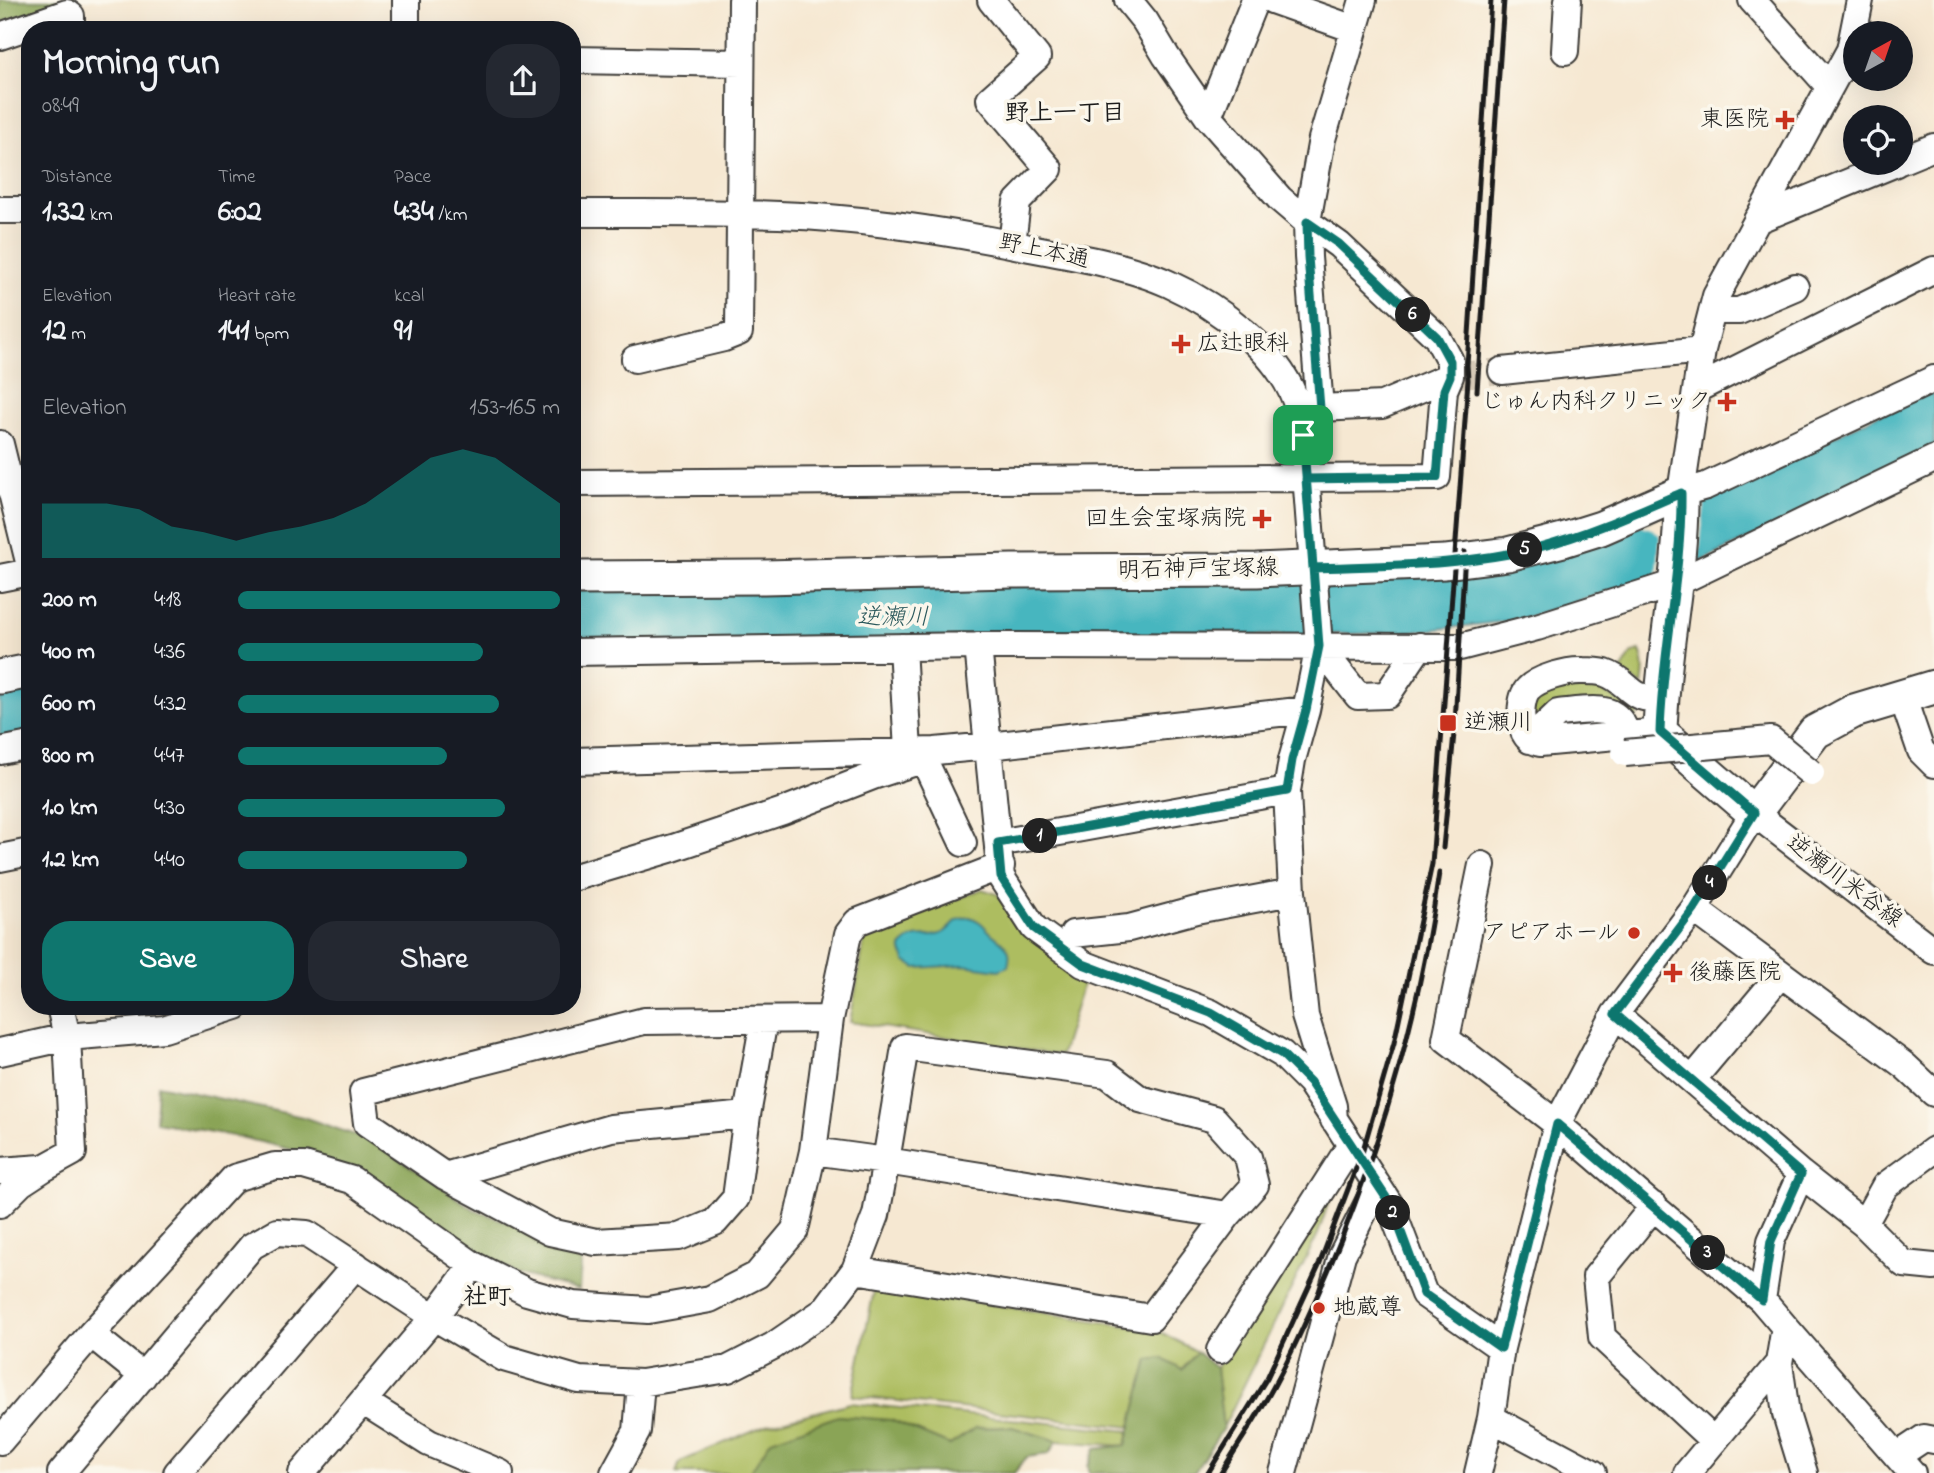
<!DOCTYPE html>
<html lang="en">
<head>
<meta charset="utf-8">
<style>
  body { margin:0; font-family:"Indie Flower","Klee One",sans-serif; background:#242831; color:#f1f3f6; height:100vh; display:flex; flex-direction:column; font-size:26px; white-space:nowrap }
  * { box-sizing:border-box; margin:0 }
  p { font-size:23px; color:#9ea1a6 }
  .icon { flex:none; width:38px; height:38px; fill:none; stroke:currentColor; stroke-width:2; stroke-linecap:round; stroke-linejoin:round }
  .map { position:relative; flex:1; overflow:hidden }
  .drawer { position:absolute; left:21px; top:21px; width:560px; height:994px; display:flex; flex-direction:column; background:#171b24; border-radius:28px; box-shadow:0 7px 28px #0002 }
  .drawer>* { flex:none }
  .needle { width:46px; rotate:40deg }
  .tools { position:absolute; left:1843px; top:21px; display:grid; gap:14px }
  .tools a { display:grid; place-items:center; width:70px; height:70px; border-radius:50%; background:#171b24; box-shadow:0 7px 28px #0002; font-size:35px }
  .pin { position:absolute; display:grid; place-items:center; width:60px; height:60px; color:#fff; margin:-30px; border-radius:14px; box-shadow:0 4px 10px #0006 }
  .km { position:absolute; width:35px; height:35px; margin:-18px; border-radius:50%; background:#222; color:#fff; font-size:19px; line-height:35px; text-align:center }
  .round { display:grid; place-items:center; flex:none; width:74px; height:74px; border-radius:28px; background:#242831 }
  .headline { display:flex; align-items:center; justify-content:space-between; height:119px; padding:0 21px }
  h1 { font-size:38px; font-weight:700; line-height:52px }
  .stats { display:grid; grid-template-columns:repeat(3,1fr); gap:10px; height:119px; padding:7px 21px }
  .stats div { display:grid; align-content:center }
  .stats b { font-size:30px; font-weight:700 }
  .stats small { font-size:19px; font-weight:400 }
  .stats p { font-size:19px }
  .chart { height:196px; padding:14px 21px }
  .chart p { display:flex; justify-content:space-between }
  .chart svg { width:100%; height:126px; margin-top:7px; fill:#0f766e; opacity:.7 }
  .button { display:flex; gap:14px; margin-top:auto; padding:14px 21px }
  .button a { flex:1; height:80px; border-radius:28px; background:#0f766e; color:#fff; font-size:28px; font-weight:700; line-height:80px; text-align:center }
  .button a+a { background:#242831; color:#f1f3f6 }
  ul { padding:0 21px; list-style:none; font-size:23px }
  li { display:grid; grid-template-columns:112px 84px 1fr; align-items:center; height:52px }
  li i { height:18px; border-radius:9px; background:#0f766e }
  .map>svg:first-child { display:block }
  .green { fill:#adbd60; stroke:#646c3e; stroke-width:2 }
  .forest { fill:#8aa456; stroke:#536039; stroke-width:2 }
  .water { fill:#47b6bf; stroke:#32696e; stroke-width:2 }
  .pier { fill:#f6e8d2 }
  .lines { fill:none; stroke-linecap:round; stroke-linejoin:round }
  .minor-tunnel { stroke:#d5c9b7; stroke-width:26; stroke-dasharray:26 13; stroke-linecap:butt }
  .minor-casing { stroke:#3d3b37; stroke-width:30 }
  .major-casing { stroke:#3d3b37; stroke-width:37 }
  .minor { stroke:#fff; stroke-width:26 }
  .major { stroke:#fff; stroke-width:33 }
  .rail { stroke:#1c1c1c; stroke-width:5 }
  .minor-bridge-casing { stroke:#3d3b37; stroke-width:30; stroke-linecap:butt }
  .minor-bridge { stroke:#fff; stroke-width:26 }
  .route-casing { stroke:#fff; stroke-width:14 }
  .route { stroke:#0f766e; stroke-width:9 }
  .poi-dot { fill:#c8321e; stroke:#fbf7ec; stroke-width:2.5 }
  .labels { text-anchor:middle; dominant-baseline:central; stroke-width:7; stroke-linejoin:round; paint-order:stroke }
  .poi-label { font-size:23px; fill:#1c1c1c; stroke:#fbf7ec; text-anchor:end }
  .street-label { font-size:23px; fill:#1c1c1c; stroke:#fbf7ec }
  .neighbourhood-label { font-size:24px; font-weight:bold; fill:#1c1c1c; stroke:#fbf7ec }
  .water-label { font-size:24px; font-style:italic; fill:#2d5a5d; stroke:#fbf7ec }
</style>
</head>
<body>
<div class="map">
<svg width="1934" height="1473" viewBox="0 0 1934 1473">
  <rect width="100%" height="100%" fill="#fbf7ec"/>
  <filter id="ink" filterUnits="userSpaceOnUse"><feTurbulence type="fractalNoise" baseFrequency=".0143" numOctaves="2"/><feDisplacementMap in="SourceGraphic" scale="14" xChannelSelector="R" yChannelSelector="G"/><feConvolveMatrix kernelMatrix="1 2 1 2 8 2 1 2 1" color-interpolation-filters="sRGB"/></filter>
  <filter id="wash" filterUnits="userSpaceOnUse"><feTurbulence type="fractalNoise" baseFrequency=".00686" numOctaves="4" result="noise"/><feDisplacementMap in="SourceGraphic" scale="28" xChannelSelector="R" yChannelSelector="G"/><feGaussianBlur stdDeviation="1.57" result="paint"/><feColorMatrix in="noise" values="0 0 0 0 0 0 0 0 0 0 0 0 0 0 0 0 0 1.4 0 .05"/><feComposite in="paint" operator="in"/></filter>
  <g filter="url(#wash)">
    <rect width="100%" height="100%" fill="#f6e8d2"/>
    <!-- green -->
    <path class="green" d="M 1640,651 C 1645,663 1644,674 1642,686 L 1621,671 L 1632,653 Z
      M 1582,683 C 1601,688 1617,703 1637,704 L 1638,715 L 1634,720 L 1540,720 L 1530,717 L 1539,691 Z
      M 982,889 L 997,894 L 1085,976 L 1061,1055 L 850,1022 L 865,936 Z
      M 1332,1192 L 1318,1234 L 1223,1428 L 1216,1368 L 1326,1193 Z
      M 875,1286 L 1159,1331 L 1197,1352 L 1182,1370 L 1162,1358 L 1148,1361 L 1131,1427 L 852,1396 Z
      M 850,1403 L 1129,1431 L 1126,1446 L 1057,1441 L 1012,1427 L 975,1428 L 950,1445 L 891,1421 L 751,1471 L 751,1473 L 676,1473 L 680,1462 L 763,1426 Z"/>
    <!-- forest -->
    <path class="forest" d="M 0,0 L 67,0 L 0,23 Z
      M 158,1085 L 303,1117 L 372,1141 L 475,1210 L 582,1250 L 579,1290 L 516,1273 L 314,1155 L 244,1138 L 156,1122 Z
      M 1197,1352 L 1216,1368 L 1223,1428 L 1194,1473 L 1090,1473 L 1088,1466 L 1095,1449 L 1126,1445 L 1148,1360 L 1162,1358 L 1182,1370 Z
      M 838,1416 L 891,1420 L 950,1445 L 975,1428 L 1012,1427 L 1057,1441 L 1049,1454 L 1027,1457 L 1014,1473 L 752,1473 L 750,1472 L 771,1440 Z"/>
    <!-- water -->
    <path class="water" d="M 1934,387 L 1934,450 L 1698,563 L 1518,620 L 1404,633 L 572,647 L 572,591 L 1280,578 L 1623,532 L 1702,502 Z
      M 30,681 L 30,737 L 0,743 L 0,687 Z
      M 970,917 C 983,922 983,926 992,934 C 1005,945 1013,947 1008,966 L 999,970 L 963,965 L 916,968 L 905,961 L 901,947 C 917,930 923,940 940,934 C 948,932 952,923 958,920 C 962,918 966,918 970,917 Z"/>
    <!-- pier -->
    <path class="pier" d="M 1705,500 L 1698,563 L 1657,580 L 1660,536 L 1654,530 L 1641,525 Z"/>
  </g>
  <g filter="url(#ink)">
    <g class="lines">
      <!-- minor-tunnel -->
      <path class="minor-tunnel" d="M 1450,376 L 1502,371"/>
      <!-- minor casing -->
      <g class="minor-casing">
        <path id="minor" d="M 991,0 L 1037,57 L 990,99 L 1049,169 L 1017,202 L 1012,244
          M 1272,0 L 1354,29
          M 1752,0 L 1829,86
          M 1860,0 L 1850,50 L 1716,296 L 1702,350 L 1681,493 L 1706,486 L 1934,379
          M 406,30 L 406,0
          M 0,36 L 67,13 L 71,16 L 71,30
          M 1565,51 L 1568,0
          M 572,60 L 741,63
          M 1208,117 L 1255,0
          M 1900,161 L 1934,147
          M 0,210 L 30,210
          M 572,213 C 641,213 710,212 779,215 C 863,218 948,231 1030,248 C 1073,256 1130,266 1169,284 C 1218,306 1279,351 1297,404 C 1300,414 1301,425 1303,435 L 1319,646 L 1306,710 L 1292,760 L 1287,791 L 1292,892 L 1305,1016 L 1333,1106 L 1334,1120
          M 1757,220 L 1896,163
          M 1712,311 L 1739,311 L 1795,287
          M 635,359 L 724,338 L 739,332 L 742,0
          M 1502,371 L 1702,350
          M 1697,389 L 1934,270
          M 1320,408 L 1382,405 L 1450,376
          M 1303,435 L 1320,408 L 1308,257 L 1307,222 L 1322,139 L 1363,0
          M 0,444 L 30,566
          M 572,483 L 1437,477 L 1444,390 L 1450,376 L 1450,361 L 1437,337 L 1339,245 L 1307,222 L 1280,199 L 1208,117 L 1166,56 L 1145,21 L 1128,0
          M 0,578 L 30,572
          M 978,646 L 1001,877 L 1034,928 L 1083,964 L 1211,1013 L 1282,1054 L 1310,1082 L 1390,1205 L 1424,1294 L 1501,1348
          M 1319,646 L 1358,696 L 1387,695 L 1420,646
          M 902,647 L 908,751
          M 572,652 L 978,646 L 1460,647 L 1537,627 L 1676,583 L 1934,459
          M 1902,696 L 1921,751 L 1934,764
          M 1660,732 L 1540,743 C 1534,741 1529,740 1526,735 C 1519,726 1520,697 1528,689 C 1538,678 1568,670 1583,671 C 1589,671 1598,671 1605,673 C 1630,681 1630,704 1661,696
          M 1530,740 L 1558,713 C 1572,712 1603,706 1614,715 C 1621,720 1624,727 1627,734
          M 0,751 L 30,745
          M 924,760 L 963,843
          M 572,761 L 935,751 L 989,746 L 1306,710
          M 998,843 L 1287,791
          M 0,858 L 30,852
          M 1482,865 L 1446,1039 L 1557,1124 L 1762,1300
          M 572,878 L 673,848 L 783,811 L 873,776 L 925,759
          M 1694,909 L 1905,1066 L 1934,1093
          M 1073,934 L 1129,928 L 1196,910 L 1292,892
          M 1615,1014 L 1801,1174 L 1864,1224 L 1904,1264 L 1934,1267
          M 764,1020 L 747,1115 L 736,1198 L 715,1222 L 679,1237 L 596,1242 L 550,1232 L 445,1176 L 367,1123 L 363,1092 L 644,1021 L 830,1019
          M 0,1052 L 67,1037 L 164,1029 L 236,1006
          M 1692,1080 L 1781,974
          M 813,1151 L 886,1161 L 1228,1215
          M 0,1171 L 42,1168
          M 1801,1174 L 1771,1241 L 1762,1300 L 1785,1327 L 1779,1363 L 1786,1414 L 1804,1473
          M 445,1176 L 611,1128 L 747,1115
          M 0,1204 L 21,1183 L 44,1168 L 73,1152 L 67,1037 L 60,1006
          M 1654,1206 L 1596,1277 L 1602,1337 L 1714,1441
          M 1864,1224 L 1885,1186 L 1934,1150
          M 1785,1327 L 1912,1473
          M 91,1334 L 143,1376
          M 1220,1350 L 1351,1145
          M 364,1402 L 429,1443 L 500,1473
          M 1491,1418 L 1593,1473
          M 0,1441 L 91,1334 L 234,1178 L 275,1166 L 304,1166 L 352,1180 L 473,1265 L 527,1292 L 573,1305 L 648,1310 L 710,1299 L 757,1275 L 795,1230 L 813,1151 L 830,1019 L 848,934 L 857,922 L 1001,866
          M 1897,1456 L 1924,1438 L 1934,1440
          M 61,1473 L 252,1246 L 277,1232 L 307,1234 L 434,1317 L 504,1358 L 579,1380 L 641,1383 L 728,1369 L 773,1346 L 824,1311 L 855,1270 L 876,1215 L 886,1161 L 905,1047 L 1107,1074 L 1140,1099 L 1214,1119 L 1248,1157 L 1255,1185 L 1228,1215 L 1151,1318 L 855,1270
          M 177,1473 L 356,1265
          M 302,1473 L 434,1317 L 473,1265
          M 614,1473 L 637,1431 L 641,1383
          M 1283,1473 L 1342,1255 L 1377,1185
          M 1478,1473 L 1491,1418 L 1501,1348 L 1557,1124 L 1615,1014 L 1694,909 L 1754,813 L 1934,951
          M 1687,1473 L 1779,1363"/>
      </g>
      <!-- major casing -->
      <g class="major-casing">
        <path id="major" d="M 572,578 L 764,577 L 1012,571 L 1257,570 L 1445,562 L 1508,554 L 1563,540 L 1601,528 L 1681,493 C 1682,573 1662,652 1660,732 L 1754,813 L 1815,732 L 1854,711 L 1934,687
          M 0,677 L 30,671"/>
      </g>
      <!-- minor -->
      <use href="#minor" class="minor"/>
      <!-- major -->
      <use href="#major" class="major"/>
      <!-- rail -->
      <path class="rail" d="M 1477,391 L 1504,0
        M 1443,848 L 1455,723 L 1465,552
        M 1208,1473 L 1267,1378 L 1319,1265 L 1363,1150 L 1394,1043 L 1432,864 L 1468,380 L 1467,365 L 1491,0
        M 1221,1473 C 1239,1443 1260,1413 1276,1382 C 1296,1346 1312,1308 1328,1271 C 1382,1144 1420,1010 1439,873"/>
      <!-- minor-bridge casing -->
      <g class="minor-bridge-casing">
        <path id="minor-bridge" d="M 1625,753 L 1771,740 L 1811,773"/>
      </g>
      <!-- minor-bridge -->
      <use href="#minor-bridge" class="minor-bridge"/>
    </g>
  </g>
  <g class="lines" filter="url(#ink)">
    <!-- route casing -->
    <g class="route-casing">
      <path id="route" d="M 1303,435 L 1319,646 L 1306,710 L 1292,760 L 1287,791 L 998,843 L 1001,877 L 1034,928 L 1083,964 L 1211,1013 L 1282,1054 L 1310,1082 L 1391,1205 L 1424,1294 L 1501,1348 L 1557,1124 L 1762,1300 L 1771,1241 L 1801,1174 L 1615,1014 L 1694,909 L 1754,813 L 1660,732 C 1662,652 1682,573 1681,493 C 1633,514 1586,535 1536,548 C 1464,566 1387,565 1313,568 L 1306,479 L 1437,477 L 1444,390 L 1450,376 L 1450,361 L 1437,337 L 1339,244 L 1307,222 L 1308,257 L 1320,408 L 1303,435"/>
    </g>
    <!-- route -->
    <use href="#route" class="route"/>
  </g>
  <!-- markers -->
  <g class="poi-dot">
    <path d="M1781.5 109.5h7v7h7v7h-7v7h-7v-7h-7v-7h7z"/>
    <path d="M1177.5 333.5h7v7h7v7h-7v7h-7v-7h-7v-7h7z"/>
    <path d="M1723.5 391.5h7v7h7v7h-7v7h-7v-7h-7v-7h7z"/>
    <path d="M1258.5 508.5h7v7h7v7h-7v7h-7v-7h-7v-7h7z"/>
    <rect x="1439" y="714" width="18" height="18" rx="3.5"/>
    <circle cx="1634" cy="933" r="7"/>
    <path d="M1669.5 962.5h7v7h7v7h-7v7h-7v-7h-7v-7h7z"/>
    <circle cx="1319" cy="1308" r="7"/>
  </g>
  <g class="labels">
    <!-- poi labels -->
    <g class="poi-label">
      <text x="1769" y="120">東医院</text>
      <text x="1197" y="344" text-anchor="start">広辻眼科</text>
      <text x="1711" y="402">じゅん内科クリニック</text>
      <text x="1246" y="519">回生会宝塚病院</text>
      <text x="1464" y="723" text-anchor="start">逆瀬川</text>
      <text x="1620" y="933">アピアホール</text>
      <text x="1689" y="973" text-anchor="start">後藤医院</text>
      <text x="1333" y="1308" text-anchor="start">地蔵尊</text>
    </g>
    <!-- street labels -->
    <g class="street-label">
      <text transform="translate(1044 252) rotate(12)">野上本通</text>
      <text transform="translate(1198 570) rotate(-1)">明石神戸宝塚線</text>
      <text transform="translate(1844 882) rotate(37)">逆瀬川米谷線</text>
    </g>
    <!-- neighbourhood labels -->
    <g class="neighbourhood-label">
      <text x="1065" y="114">野上一丁目</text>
      <text x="487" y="1298">社町</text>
    </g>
    <!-- water labels -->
    <g class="water-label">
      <text x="893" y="618">逆瀬川</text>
    </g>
  </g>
</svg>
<div class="tools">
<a><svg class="needle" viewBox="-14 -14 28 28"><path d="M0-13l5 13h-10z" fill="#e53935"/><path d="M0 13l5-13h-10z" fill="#9ea1a6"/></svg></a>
<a><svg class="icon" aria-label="locate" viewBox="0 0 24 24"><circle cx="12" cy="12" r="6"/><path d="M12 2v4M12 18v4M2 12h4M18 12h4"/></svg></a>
</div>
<div class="pin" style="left:1303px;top:435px;background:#1e9e55"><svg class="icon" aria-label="arrive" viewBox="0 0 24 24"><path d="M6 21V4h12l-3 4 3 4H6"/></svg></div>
<b class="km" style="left:1040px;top:836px">1</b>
<b class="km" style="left:1393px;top:1213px">2</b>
<b class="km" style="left:1708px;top:1253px">3</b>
<b class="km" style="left:1710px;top:883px">4</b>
<b class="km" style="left:1525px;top:550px">5</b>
<b class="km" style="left:1413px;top:315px">6</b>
<section class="drawer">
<div class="headline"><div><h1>Morning run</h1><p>08:49</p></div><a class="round"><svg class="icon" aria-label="share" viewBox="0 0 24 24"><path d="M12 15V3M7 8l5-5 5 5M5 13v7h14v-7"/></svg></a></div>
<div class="stats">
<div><p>Distance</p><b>1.32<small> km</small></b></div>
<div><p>Time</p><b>6:02</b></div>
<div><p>Pace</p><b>4:34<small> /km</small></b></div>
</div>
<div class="stats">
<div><p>Elevation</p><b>12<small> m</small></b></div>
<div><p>Heart rate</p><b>141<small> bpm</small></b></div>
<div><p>kcal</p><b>91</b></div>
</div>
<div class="chart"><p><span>Elevation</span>153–165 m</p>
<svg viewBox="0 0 160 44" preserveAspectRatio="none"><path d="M0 44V25L10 25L20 25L30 27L40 33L50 35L60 38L70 35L80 33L90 30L100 25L110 17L120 9L130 6L140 9L150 17L160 25V44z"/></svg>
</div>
<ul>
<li><b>200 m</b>4:18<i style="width:100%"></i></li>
<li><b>400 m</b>4:36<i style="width:76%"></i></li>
<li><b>600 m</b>4:32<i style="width:81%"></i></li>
<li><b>800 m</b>4:47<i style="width:65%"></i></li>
<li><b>1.0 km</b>4:30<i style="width:83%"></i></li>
<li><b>1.2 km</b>4:40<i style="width:71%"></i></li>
</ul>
<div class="button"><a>Save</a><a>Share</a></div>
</section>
</div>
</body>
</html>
